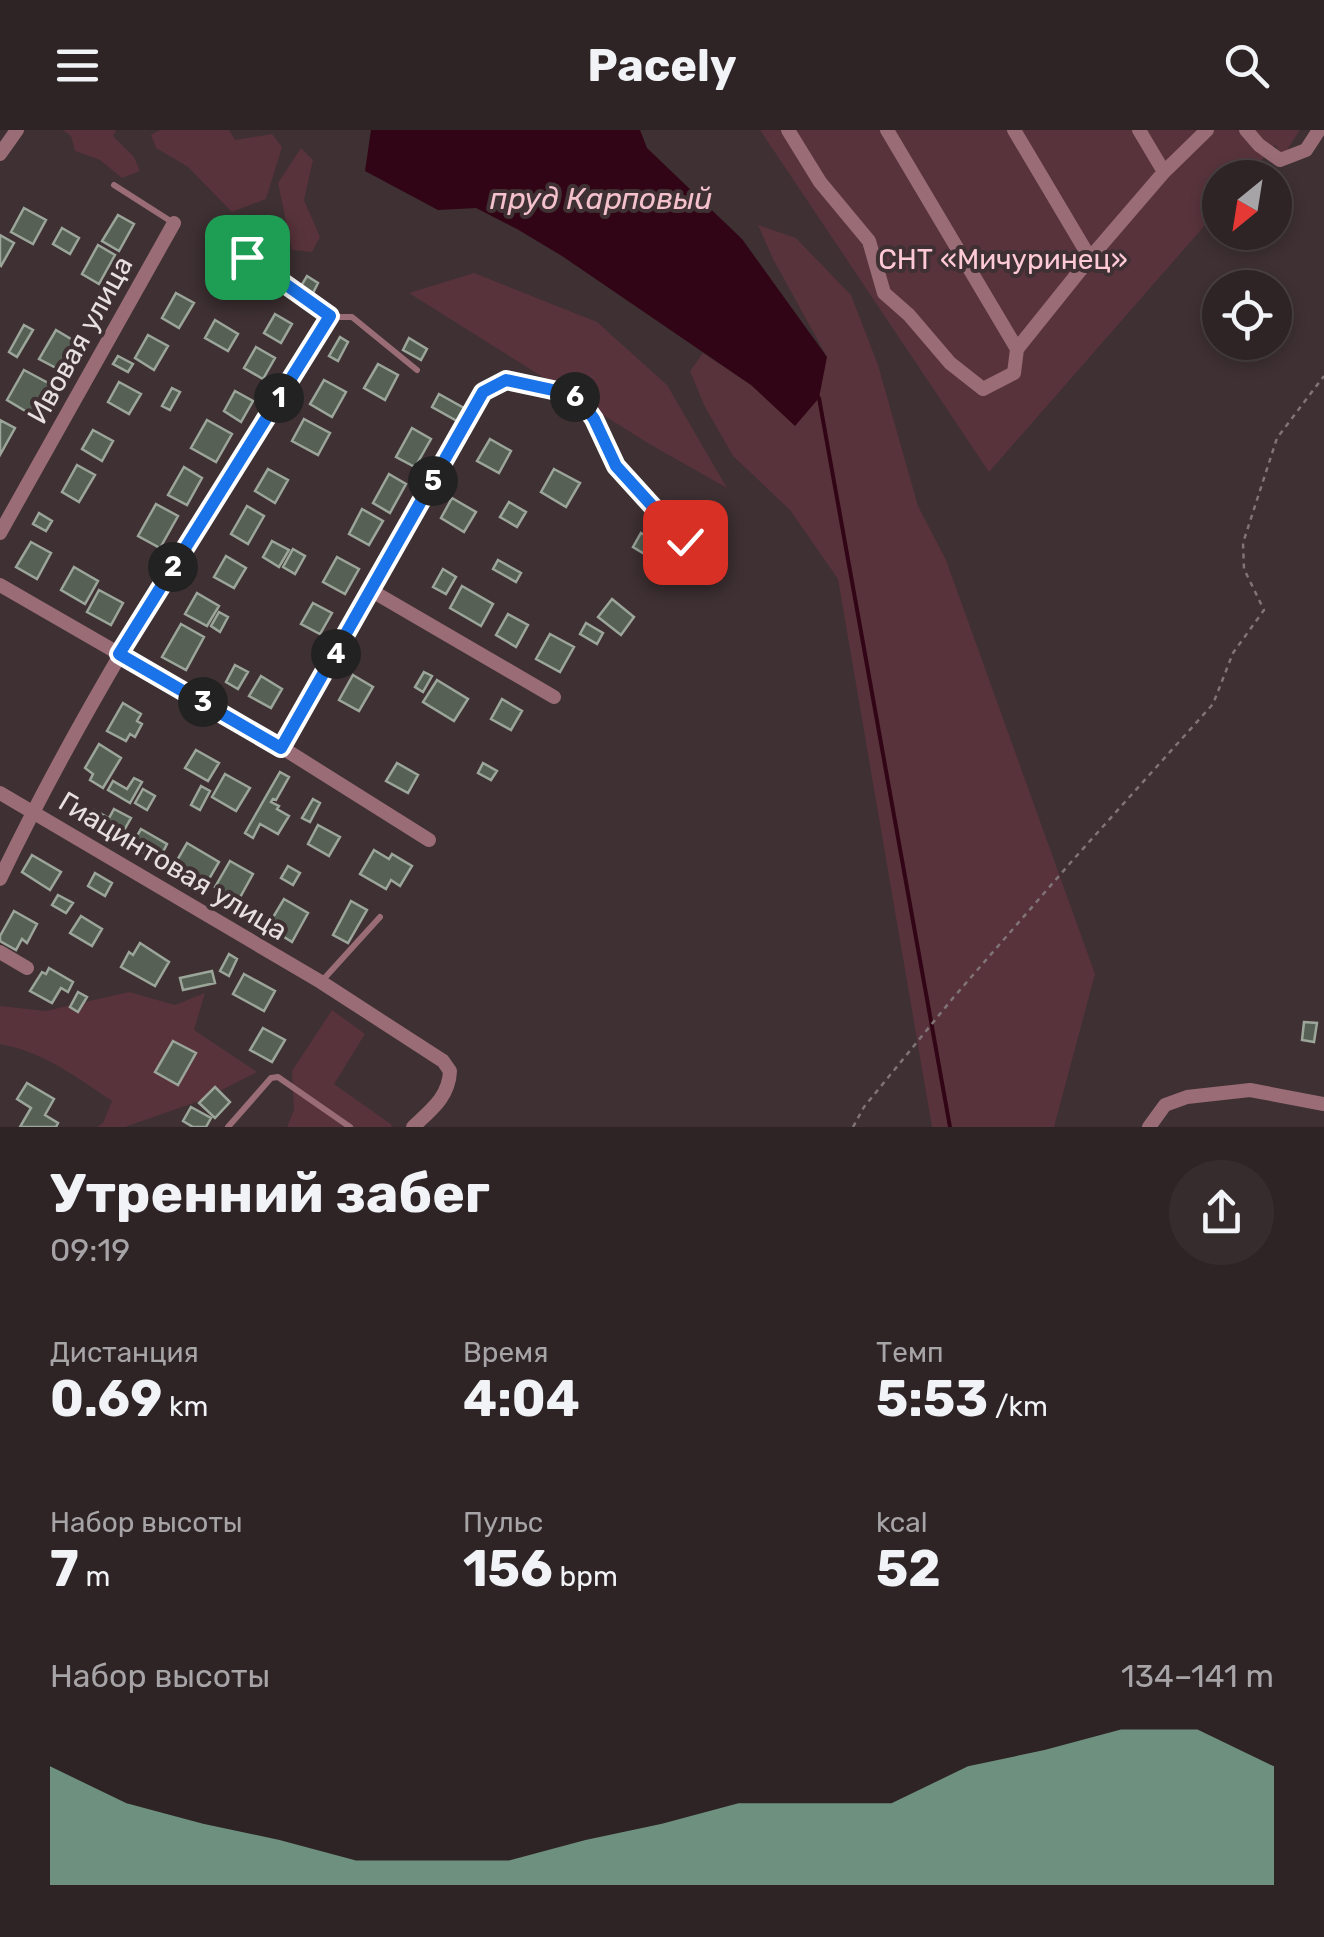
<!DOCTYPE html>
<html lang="ru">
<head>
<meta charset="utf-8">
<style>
  body { margin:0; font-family:Rubik,sans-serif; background:#362c2e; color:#f1f3f6; height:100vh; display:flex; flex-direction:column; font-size:38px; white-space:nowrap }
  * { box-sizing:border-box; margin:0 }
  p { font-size:32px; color:#a7a4a7 }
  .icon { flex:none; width:55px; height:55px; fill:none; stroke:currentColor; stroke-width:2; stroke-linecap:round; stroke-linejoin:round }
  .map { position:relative; height:997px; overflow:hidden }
  .details { display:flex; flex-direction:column; background:#2e2426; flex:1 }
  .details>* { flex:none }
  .needle { width:65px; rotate:210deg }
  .controls { position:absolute; left:1202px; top:30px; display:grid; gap:20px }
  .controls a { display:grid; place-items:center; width:90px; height:90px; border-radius:50%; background:#2e2426; box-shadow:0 5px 15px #0003,0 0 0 2px #494143; font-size:50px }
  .pin { position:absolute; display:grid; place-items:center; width:85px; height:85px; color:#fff; margin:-42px; border-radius:20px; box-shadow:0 5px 15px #0006 }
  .km { position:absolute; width:50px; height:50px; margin:-25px; border-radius:50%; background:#222; color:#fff; font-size:28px; line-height:50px; text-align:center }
  .round { display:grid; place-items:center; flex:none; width:105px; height:105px; border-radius:52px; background:#362c2e }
  .overview { display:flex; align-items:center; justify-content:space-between; height:170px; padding:0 50px }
  h1 { font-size:55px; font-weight:700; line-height:75px }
  .stats { display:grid; grid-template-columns:repeat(3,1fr); gap:15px; height:170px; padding:10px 50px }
  .stats div { display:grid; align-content:center }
  .stats b { font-size:50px; font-weight:700 }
  .stats small { font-size:28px; font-weight:400 }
  .stats p { font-size:28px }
  .chart { height:280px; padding:20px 50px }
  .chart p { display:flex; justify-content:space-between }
  .chart svg { width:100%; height:180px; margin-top:10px; fill:#8abfa5; opacity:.7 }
  header { display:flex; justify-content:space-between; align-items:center; height:130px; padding:0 50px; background:#2e2426; font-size:45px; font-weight:700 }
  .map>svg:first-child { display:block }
  .green { fill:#58333c }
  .water { fill:#310515 }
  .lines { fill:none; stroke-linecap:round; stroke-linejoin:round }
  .stream { stroke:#310515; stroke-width:4 }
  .building { fill:#576055; stroke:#9ba599; stroke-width:2.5 }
  .path { stroke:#807476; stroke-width:2.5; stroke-dasharray:5 5; stroke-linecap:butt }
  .lane { stroke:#996c76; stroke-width:6 }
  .street { stroke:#996c76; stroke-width:14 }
  .route-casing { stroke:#fff; stroke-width:20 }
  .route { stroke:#1a73e8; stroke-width:12 }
  .labels { text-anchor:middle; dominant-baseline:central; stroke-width:8; stroke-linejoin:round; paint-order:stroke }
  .park-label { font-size:28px; fill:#ffcad6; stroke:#3e3033 }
  .street-label { font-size:28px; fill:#e8dfe1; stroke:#3e3033 }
  .water-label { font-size:30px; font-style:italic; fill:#f4c1cc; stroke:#3e3033 }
</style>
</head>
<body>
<header><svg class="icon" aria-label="menu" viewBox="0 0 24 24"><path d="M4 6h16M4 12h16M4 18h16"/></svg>Pacely<svg class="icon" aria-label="search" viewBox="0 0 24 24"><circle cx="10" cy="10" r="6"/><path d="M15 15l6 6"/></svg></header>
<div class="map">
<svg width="1324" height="997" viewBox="0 0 1324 997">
  <rect width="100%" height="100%" fill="#3e3033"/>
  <!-- green -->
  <path class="green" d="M 63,0 L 116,0 L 113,6 L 134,27 L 140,41 L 122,48 L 100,30 L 75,21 L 71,6 Z
    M 160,0 L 229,0 L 235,10 L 272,4 L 282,17 L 266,69 L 232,82 L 188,37 L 156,18 L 151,5 Z
    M 760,0 L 1300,0 L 1283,26 L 1275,15 L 1247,47 L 1220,48 L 1220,78 L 989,342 Z
    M 301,18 L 313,30 L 304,70 L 320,107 L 312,122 L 292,120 L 278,53 Z
    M 758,95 L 796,108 L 851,165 L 878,235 L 918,376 L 946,430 L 1095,844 L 1054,997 L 932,997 L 838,449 L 790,380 L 733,326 L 704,275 L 690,241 L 703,223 L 751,255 L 827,227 L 773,129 Z
    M 474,143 L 597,192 L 667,255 L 727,358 L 651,315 L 409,163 Z
    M 129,862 L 175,875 L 205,863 L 194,900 L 257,942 L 202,970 L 125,997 L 97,997 L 103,993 L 112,971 C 76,947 44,922 0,914 L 0,876 L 46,881 Z
    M 332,880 L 365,904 L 334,954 L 392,995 L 391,997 L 287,997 L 294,980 L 292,941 Z"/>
  <!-- water -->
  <path class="water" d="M 371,0 L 640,0 L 647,18 L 742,109 L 827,227 L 819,268 L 795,296 L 751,255 L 562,126 L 517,99 L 476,78 L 438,80 L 365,41 Z"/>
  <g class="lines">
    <!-- stream -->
    <path class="stream" d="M 819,268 L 950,997"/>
  </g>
  <!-- building -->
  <path class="building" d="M 24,78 L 46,90 L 33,114 L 11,102 Z
    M 118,85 L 134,94 L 119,121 L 102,111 Z
    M 62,98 L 79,108 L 70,124 L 53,114 Z
    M 0,105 L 14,113 L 1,136 L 0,135 Z
    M 98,115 L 115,125 L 99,154 L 82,144 Z
    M 307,146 L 318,153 L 313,163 L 301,156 Z
    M 176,163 L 194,173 L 179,198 L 162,188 Z
    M 275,184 L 292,194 L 281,213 L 264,203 Z
    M 215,190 L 238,204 L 228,221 L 205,208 Z
    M 24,195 L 33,200 L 17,227 L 9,222 Z
    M 56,200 L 76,212 L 60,240 L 39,229 Z
    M 148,205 L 168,216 L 154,240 L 135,228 Z
    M 340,207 L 348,212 L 338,231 L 329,226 Z
    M 409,208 L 427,219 L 421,230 L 403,220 Z
    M 256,217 L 275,228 L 263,249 L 244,238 Z
    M 118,226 L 133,234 L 128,242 L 113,234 Z
    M 378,234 L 398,245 L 385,270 L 364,258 Z
    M 24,240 L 50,254 L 32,285 L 7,270 Z
    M 324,250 L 346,262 L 332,287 L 310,274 Z
    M 119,252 L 141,264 L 129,284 L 108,272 Z
    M 172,258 L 180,262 L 170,280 L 162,276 Z
    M 235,261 L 253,271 L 241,292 L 224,281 Z
    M 439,264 L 464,278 L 457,291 L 432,277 Z
    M 304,289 L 330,303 L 318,325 L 292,311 Z
    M 0,290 L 15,298 L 0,325 Z
    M 207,290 L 232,304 L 216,332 L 191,318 Z
    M 412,298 L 431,309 L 415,337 L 396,327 Z
    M 93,300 L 113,311 L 102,331 L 82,319 Z
    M 490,309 L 511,321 L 499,343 L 477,331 Z
    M 77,335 L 95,345 L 79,372 L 62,362 Z
    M 184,337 L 202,348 L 187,375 L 168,365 Z
    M 268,339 L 288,350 L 275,373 L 255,361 Z
    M 554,339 L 580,353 L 566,377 L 541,362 Z
    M 389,344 L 406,354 L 390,383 L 373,373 Z
    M 452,368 L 476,382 L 464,402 L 441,388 Z
    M 509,372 L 526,382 L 517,397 L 500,387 Z
    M 156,374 L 178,386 L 160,418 L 138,406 Z
    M 247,376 L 264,386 L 248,414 L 231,404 Z
    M 362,379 L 383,391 L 369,415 L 349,404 Z
    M 39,383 L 52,391 L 46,401 L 33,394 Z
    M 641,403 L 670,419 L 661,434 L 633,417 Z
    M 272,411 L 289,420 L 279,437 L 263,427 Z
    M 31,412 L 51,423 L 37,449 L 16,437 Z
    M 293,419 L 305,426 L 295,444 L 283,437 Z
    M 226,426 L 246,438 L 234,458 L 214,447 Z
    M 337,427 L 359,439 L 345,464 L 323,452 Z
    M 498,430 L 521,443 L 516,452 L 493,439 Z
    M 74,437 L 98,451 L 85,474 L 61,460 Z
    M 443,439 L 456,447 L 446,464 L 433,457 Z
    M 462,456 L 493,474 L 481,496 L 450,478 Z
    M 99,460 L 123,473 L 111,495 L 87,482 Z
    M 197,463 L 219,476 L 207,496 L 185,484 Z
    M 612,469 L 634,487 L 621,505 L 598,487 Z
    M 313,473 L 332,483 L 320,504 L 301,494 Z
    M 219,482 L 228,487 L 220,502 L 211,496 Z
    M 508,484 L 528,495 L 516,517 L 496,505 Z
    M 586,493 L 603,503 L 597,514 L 580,504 Z
    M 181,494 L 204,507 L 186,540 L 162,527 Z
    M 550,504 L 574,517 L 560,542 L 536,529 Z
    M 235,535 L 248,542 L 238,559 L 226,552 Z
    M 424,542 L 432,546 L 423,562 L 415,557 Z
    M 353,545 L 373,557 L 359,581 L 339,570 Z
    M 261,546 L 282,559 L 271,578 L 249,566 Z
    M 437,550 L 468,569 L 454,591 L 423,572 Z
    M 502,569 L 522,581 L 511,600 L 491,589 Z
    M 123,573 L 141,584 L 137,591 L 142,594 L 135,607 L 130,604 L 126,611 L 107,601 Z
    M 99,614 L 121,628 L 103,658 L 90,650 L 93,644 L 85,638 Z
    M 196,620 L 219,633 L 208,651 L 185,638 Z
    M 397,633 L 418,645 L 408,663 L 386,651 Z
    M 483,633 L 497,641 L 491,650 L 478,643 Z
    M 280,642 L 289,647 L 276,670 L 273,669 L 271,672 L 279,676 L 277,679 L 289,686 L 278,704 L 260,694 L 253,708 L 245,703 Z
    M 225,644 L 250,658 L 236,681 L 212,667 Z
    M 134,648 L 142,652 L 130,673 L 108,660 L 113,651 L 127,659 Z
    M 201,656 L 210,661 L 200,680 L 191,675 Z
    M 143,659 L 155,666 L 147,680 L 135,673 Z
    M 313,669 L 320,673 L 310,692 L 302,688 Z
    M 114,679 L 131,688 L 119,709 L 88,692 L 94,680 L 109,688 Z
    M 318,695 L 340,707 L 329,726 L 308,714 Z
    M 141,699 L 167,714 L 158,732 L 131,716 Z
    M 187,713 L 219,732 L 205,756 L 181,741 L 184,737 L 176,732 Z
    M 374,720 L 389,729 L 392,724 L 412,736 L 400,756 L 391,750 L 386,759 L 360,744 Z
    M 32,725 L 61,742 L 50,760 L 22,742 Z
    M 230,731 L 253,744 L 238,771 L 215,757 Z
    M 288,736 L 300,743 L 293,755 L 281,748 Z
    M 95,743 L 112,753 L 105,766 L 88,756 Z
    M 58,765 L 73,773 L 66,783 L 52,775 Z
    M 284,769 L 308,783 L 292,812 L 281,805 L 286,797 L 272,789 Z
    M 351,771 L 367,780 L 348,813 L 333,805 Z
    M 14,781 L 37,794 L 27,813 L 22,809 L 16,820 L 0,811 L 0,806 Z
    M 81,786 L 102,799 L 92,816 L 70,803 Z
    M 140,813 L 169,832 L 155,856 L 121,837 L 129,822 L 133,825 Z
    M 229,824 L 237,829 L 229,846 L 220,841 Z
    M 49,838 L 73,852 L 68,862 L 61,858 L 52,873 L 30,861 L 42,842 L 46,844 Z
    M 212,841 L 215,853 L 183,860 L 180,848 Z
    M 244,844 L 275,861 L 264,881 L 233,864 Z
    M 78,862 L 87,867 L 78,882 L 70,877 Z
    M 1304,892 L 1317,893 L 1314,912 L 1302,910 Z
    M 263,898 L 285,910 L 272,932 L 250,920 Z
    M 173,911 L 196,923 L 178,955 L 155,942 Z
    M 27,953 L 54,969 L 45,985 L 58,993 L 56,997 L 20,997 L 31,978 L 17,969 Z
    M 215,957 L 230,972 L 215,988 L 199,973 Z
    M 191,977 L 211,988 L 206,997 L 193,997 L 183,991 Z"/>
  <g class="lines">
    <!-- path -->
    <path class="path" d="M 853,997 L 864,977 L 953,868 L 1072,731 L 1213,574 L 1233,523 L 1264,480 L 1244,439 L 1243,413 L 1277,308 L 1324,246"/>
    <!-- lane -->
    <path class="lane" d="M 114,55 L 172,92
      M 247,127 L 330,187 L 352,187 L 417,240
      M 321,852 L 380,787
      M 228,997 L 271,948 L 278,947 L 350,997"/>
    <!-- street -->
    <path class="street" d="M 788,0 L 820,52 L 869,111 L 884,163 L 909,185 L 950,233 L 983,259 L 1014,243 L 1017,219 L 1090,128 L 1164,42 L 1207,0
      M 887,0 L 1017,219
      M 1014,0 L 1090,128
      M 1139,0 L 1164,42
      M 1246,0 L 1259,15 L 1280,30 L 1306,20 L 1319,0
      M 0,24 L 17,0
      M 0,403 L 174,93
      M 0,455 L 281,617 L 429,710
      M 372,461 L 554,567
      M 281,617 L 483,262 L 505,250 L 562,262 L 579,268 L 594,289 L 616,336 L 685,413
      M 0,663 L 321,852 L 443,931 L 450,941 C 449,967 431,980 413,997
      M 0,749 C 94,552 215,371 330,187
      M 0,822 L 27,838
      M 1149,997 L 1165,975 L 1187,967 L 1250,960 L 1324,974"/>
  </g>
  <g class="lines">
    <!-- route casing -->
    <g class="route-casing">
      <path id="route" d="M 247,127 L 330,186 L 119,524 L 281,618 L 483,262 L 506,250 L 562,262 L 579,268 L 594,289 L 616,336 L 685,412"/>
    </g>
    <!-- route -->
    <use href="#route" class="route"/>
  </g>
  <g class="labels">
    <!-- park labels -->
    <g class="park-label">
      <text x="1003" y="129">СНТ «Мичуринец»</text>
    </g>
    <!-- street labels -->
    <g class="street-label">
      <text transform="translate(80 210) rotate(-61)">Ивовая улица</text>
      <text transform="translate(173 736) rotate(31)">Гиацинтовая улица</text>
    </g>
    <!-- water labels -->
    <g class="water-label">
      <text x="601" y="69">пруд Карповый</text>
    </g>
  </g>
</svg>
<div class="controls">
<a><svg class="needle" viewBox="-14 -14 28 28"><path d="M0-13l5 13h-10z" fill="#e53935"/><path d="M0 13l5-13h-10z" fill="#a7a4a7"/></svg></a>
<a><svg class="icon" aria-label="locate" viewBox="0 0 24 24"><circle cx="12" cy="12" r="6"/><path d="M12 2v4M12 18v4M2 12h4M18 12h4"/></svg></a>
</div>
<div class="pin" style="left:247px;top:127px;background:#1e9e55"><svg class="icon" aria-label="arrive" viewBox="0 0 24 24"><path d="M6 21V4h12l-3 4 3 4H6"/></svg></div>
<div class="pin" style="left:685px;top:412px;background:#d93025"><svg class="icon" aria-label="check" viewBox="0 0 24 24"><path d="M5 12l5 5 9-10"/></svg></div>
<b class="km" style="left:279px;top:268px">1</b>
<b class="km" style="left:173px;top:437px">2</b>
<b class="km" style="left:203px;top:572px">3</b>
<b class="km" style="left:336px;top:524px">4</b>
<b class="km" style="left:433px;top:351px">5</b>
<b class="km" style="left:575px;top:267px">6</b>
</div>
<section class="details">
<div class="overview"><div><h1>Утренний забег</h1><p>09:19</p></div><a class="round"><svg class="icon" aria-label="share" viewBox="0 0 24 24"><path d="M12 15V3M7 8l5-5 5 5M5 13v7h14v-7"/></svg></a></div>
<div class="stats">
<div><p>Дистанция</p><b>0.69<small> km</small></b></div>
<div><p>Время</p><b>4:04</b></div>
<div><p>Темп</p><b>5:53<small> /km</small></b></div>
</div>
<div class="stats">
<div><p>Набор высоты</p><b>7<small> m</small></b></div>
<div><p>Пульс</p><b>156<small> bpm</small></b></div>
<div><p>kcal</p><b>52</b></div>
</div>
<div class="chart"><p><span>Набор высоты</span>134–141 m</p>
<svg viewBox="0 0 160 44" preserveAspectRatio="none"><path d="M0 44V15L10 24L20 29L30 33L40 38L50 38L60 38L70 33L80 29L90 24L100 24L110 24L120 15L130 11L140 6L150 6L160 15V44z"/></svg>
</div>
</section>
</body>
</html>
